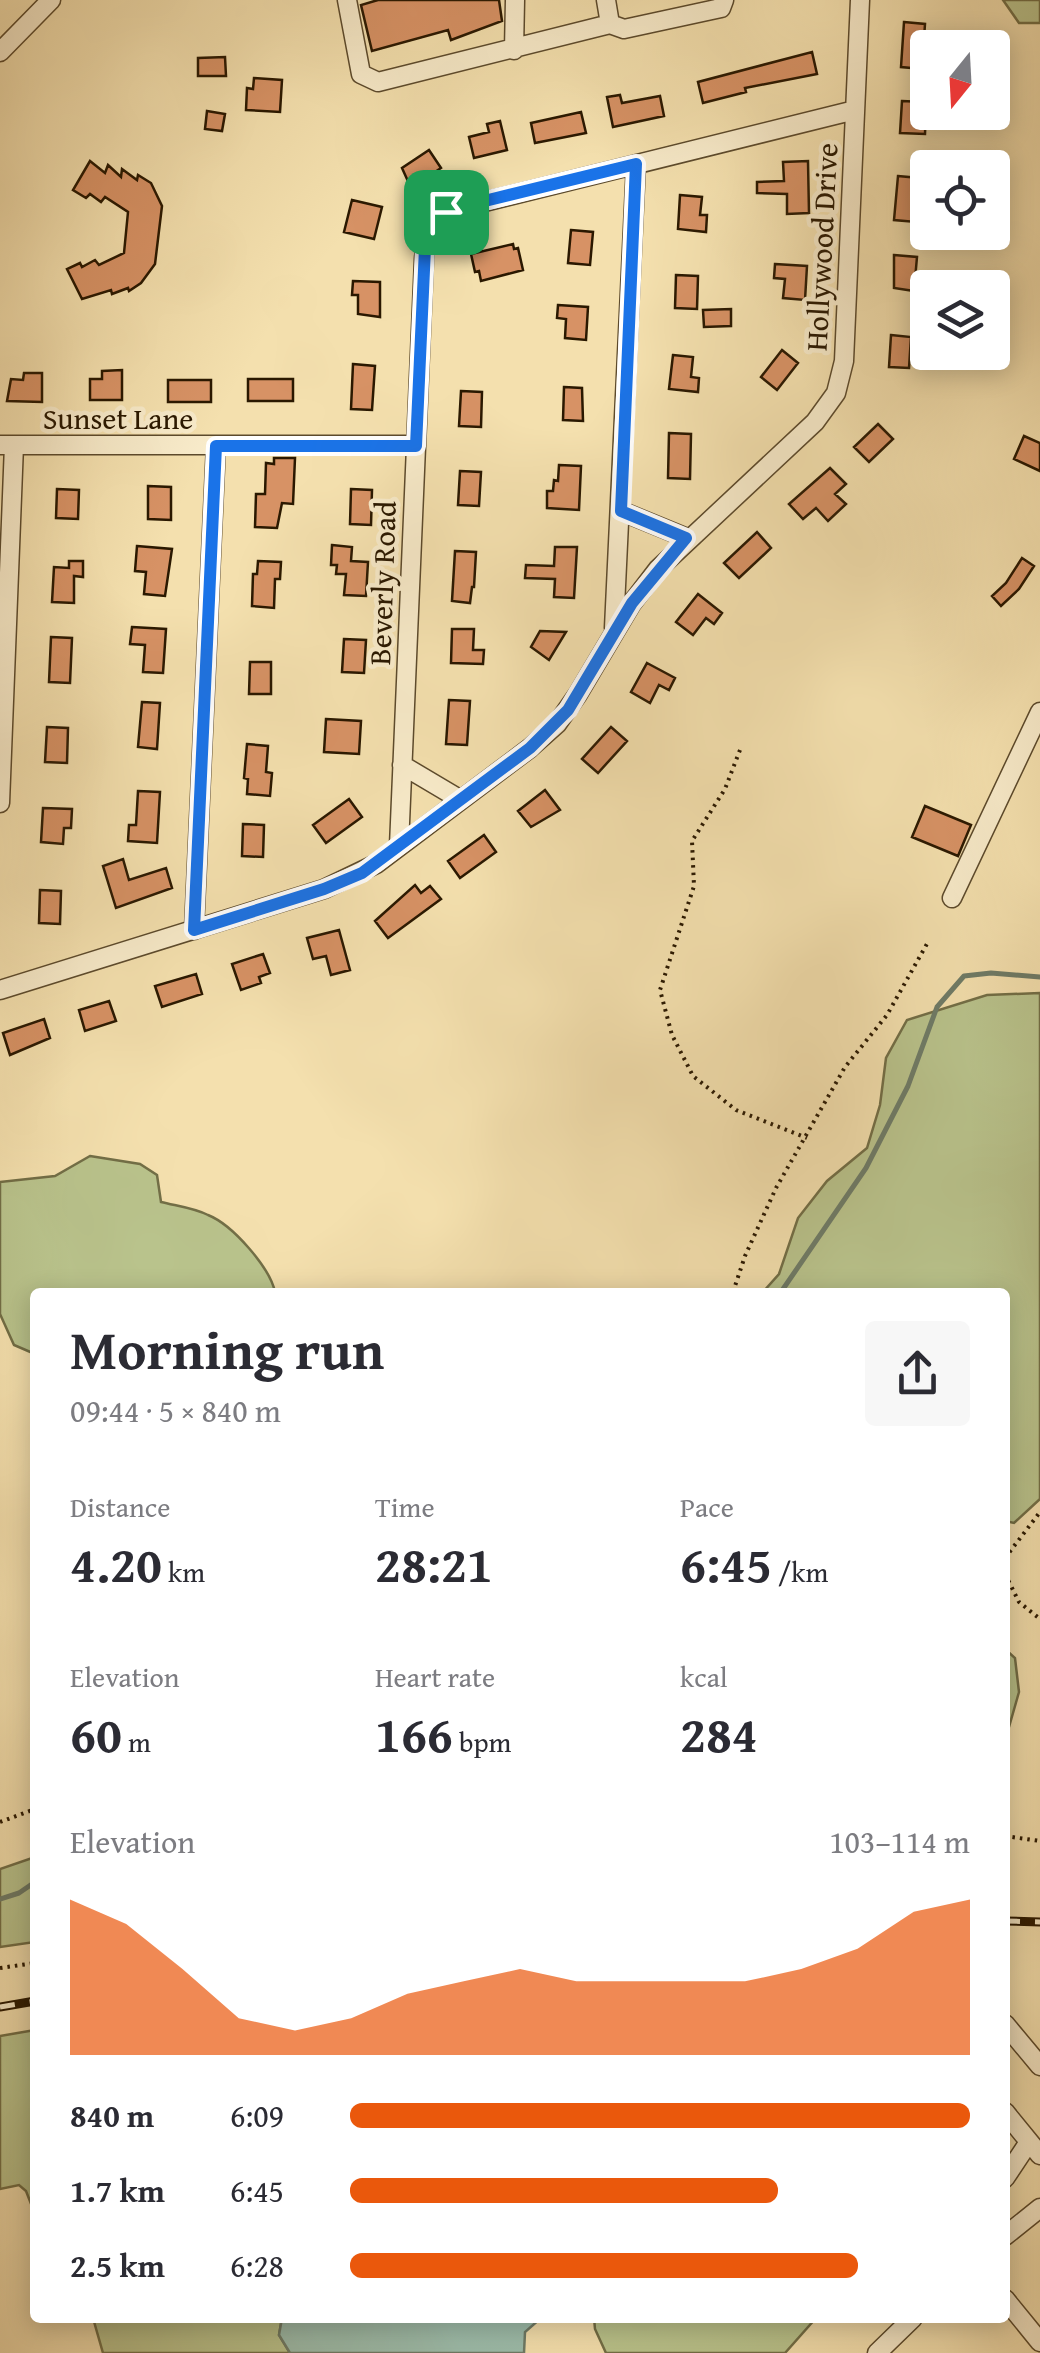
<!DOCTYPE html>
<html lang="en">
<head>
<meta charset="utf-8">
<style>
  body { margin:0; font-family:"Gentium Book Plus",serif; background:#f7f7f7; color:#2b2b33; height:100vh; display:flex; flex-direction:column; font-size:38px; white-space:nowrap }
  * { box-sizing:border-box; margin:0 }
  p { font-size:32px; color:#7c7c81 }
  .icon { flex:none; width:55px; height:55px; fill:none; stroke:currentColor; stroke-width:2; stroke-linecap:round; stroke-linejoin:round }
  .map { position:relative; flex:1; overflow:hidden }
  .panel { position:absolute; left:30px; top:1288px; width:980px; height:1035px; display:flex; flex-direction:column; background:#fff; border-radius:10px; box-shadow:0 5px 25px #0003 }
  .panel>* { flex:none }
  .needle { width:65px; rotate:198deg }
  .tools { position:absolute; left:910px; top:30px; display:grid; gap:20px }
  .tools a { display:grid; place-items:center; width:100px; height:100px; border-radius:10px; background:#fff; box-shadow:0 5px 25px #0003; font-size:50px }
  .pin { position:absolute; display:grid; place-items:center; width:85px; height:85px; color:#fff; margin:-42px; border-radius:20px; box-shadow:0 5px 15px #0006 }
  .round { display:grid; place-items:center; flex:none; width:105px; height:105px; border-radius:10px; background:#f7f7f7 }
  .head { display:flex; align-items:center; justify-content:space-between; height:170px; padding:0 40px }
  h1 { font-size:55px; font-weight:700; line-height:75px }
  .metrics { display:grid; grid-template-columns:repeat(3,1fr); gap:15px; height:170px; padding:10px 40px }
  .metrics div { display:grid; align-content:center }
  .metrics b { font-size:50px; font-weight:700 }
  .metrics small { font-size:28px; font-weight:400 }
  .metrics p { font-size:28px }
  .chart { height:280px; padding:20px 40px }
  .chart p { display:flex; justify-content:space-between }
  .chart svg { width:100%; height:180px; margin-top:10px; fill:#ea580c; opacity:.7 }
  ul { padding:0 40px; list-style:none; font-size:32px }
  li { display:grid; grid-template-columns:160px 120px 1fr; align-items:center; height:75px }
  li i { height:25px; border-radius:12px; background:#ea580c }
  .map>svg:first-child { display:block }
  .green { fill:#b9c38c; stroke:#726e46; stroke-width:2.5 }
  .water { fill:#9cbdac; stroke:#6e7b67; stroke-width:2.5 }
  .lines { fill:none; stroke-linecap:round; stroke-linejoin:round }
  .stream { stroke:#6e7b67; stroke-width:5 }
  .building { fill:#d79265; stroke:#2a1800; stroke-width:2.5 }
  .minor-casing { stroke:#5c4a2c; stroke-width:21 }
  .path { stroke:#2a1800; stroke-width:4; stroke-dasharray:2.5 5; stroke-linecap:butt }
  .minor { stroke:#f8ebca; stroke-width:18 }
  .rail-casing { stroke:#2a1800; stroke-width:9 }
  .rail { stroke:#f8ebca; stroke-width:5; stroke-dasharray:15; stroke-linecap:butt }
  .route-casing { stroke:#fff; stroke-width:20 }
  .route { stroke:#1a73e8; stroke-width:12 }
  .labels { text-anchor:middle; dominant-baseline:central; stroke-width:9; stroke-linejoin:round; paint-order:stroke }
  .street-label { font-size:30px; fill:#2a1800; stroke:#f8ebca }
</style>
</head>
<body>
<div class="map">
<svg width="1040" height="2353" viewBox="0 0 1040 2353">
  <rect width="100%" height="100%" fill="#f4e0ae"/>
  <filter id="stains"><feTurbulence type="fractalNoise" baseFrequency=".002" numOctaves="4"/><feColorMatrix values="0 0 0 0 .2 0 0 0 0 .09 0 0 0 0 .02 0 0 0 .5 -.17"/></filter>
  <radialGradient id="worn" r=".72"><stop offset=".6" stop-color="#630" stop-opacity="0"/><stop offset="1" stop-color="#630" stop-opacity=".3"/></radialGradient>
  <!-- green -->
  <path class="green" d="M 1003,0 L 1040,0 L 1040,23 L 1019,23 Z
    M 1040,993 L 1040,1499 L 1014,1523 L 1005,1521 L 1005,1292 L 763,1292 L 779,1274 L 798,1218 L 827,1181 L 867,1148 L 880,1105 L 886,1058 L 907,1020 L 987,995 Z
    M 90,1156 L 140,1164 L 157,1175 L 161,1202 C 177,1206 194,1208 208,1215 C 233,1225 270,1268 275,1292 L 35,1292 L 35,1354 L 14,1345 L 0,1314 L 0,1182 L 55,1176 Z
    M 1005,1649 L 1015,1658 L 1019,1692 L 1005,1741 Z
    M 35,1857 L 35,1942 L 0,1947 L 0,1869 Z
    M 35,2030 L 35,2214 L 26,2191 L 19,2185 L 0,2189 L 0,2036 Z
    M 93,2318 L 282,2318 L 279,2335 L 290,2353 L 103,2353 Z
    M 594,2318 L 816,2318 L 785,2353 L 606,2353 L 595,2329 Z"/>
  <!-- water -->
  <path class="water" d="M 282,2318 L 541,2318 L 525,2332 L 524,2353 L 290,2353 L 279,2335 Z"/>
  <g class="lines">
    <!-- stream -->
    <path class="stream" d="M 781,1292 L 866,1168 L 908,1086 L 937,1007 L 964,976 L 991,973 L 1040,977
      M 0,1899 L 19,1893 L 35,1882"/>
  </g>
  <!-- building -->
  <path class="building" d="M 378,0 L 499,0 L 502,21 L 451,40 L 448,30 L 372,51 L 361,5 Z
    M 904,22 L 925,24 L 922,69 L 901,67 Z
    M 812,52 L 817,74 L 745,88 L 746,92 L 703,103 L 698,82 Z
    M 225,57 L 226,76 L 198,76 L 198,58 Z
    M 254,78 L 282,80 L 280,112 L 246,110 L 247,88 L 253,89 Z
    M 620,95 L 622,103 L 660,96 L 664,116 L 613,127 L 607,97 Z
    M 902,101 L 923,102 L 923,108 L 926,108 L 925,134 L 900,133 Z
    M 207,111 L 225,114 L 222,131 L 205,129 Z
    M 581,112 L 586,133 L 535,143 L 531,123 Z
    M 500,121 L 507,150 L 474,158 L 469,137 L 489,132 L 487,124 Z
    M 429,150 L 441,168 L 411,188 L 402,168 Z
    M 90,161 L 105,173 L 108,165 L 121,177 L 122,169 L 137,180 L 138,175 L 151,183 L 162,206 L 155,264 L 141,283 L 129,291 L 128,288 L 112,294 L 111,290 L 82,299 L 67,269 L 80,263 L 82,267 L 95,260 L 99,265 L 124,253 L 128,212 L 105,197 L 101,202 L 90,194 L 86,198 L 73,190 Z
    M 808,161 L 809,213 L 787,214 L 787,194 L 757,193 L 757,182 L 784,181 L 783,162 Z
    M 898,176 L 919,178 L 916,222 L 894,220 Z
    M 680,195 L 702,197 L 700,215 L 707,215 L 706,232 L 678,229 Z
    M 352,200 L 382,207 L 374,239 L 344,232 Z
    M 571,230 L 593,232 L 590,265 L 568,263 Z
    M 513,244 L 514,249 L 518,248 L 523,270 L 481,281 L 479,271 L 475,272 L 471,254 Z
    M 894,255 L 917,257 L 914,291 L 894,288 Z
    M 775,264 L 807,266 L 805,300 L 783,298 L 785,279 L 774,278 Z
    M 676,275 L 698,276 L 697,309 L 675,308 Z
    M 353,281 L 380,282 L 380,317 L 358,314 L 358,295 L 352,295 Z
    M 558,305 L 588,307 L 586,340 L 565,338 L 566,319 L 557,318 Z
    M 731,309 L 731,326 L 704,327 L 703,310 Z
    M 891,335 L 911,337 L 909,368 L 889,367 Z
    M 782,350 L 798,363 L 777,390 L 761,377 Z
    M 673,355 L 693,357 L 691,377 L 699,378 L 698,392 L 669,389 Z
    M 353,364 L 375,366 L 372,410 L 351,409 Z
    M 122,370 L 122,400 L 90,400 L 90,379 L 102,379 L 102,371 Z
    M 24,373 L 42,373 L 42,402 L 7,401 L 11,379 L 23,380 Z
    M 248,379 L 293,379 L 293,401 L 248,401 Z
    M 168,380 L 211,380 L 211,402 L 168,402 Z
    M 564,387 L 582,388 L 583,421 L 563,420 Z
    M 461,391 L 482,392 L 481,427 L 459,426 Z
    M 878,424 L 893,439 L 869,462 L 854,447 Z
    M 669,433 L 691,434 L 690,479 L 668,478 Z
    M 1024,436 L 1040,443 L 1040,471 L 1014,459 Z
    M 274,458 L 295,458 L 293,504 L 282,503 L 277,528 L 255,527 L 256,494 L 265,494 L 266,463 L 274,464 Z
    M 559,465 L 581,466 L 579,510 L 547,508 L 547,491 L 553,491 L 554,480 L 558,481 Z
    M 830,468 L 846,484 L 835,494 L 846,504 L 828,521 L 816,508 L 803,519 L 789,504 Z
    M 460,471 L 481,472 L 479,506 L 458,505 Z
    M 148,486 L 171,487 L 171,520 L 148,519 Z
    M 57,489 L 79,490 L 78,519 L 56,518 Z
    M 351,489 L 372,490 L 371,525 L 350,524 Z
    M 757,532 L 771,548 L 739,578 L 724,563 Z
    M 332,545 L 352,547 L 351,561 L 368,562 L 366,596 L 344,595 L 346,574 L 336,574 L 337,565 L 331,565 Z
    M 137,546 L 172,549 L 165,596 L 144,594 L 146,572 L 135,571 Z
    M 555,547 L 577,547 L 574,598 L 554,597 L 555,579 L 525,578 L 526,565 L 554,566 Z
    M 455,551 L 476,552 L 474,587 L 472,587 L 470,603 L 452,601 Z
    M 1022,558 L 1034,566 L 1019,589 L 1001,606 L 992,596 L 1006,583 Z
    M 69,561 L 83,561 L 83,577 L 74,576 L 74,603 L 52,602 L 54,567 L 69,568 Z
    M 258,561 L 281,562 L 280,579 L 275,579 L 274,608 L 252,606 L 253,574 L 257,574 Z
    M 698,594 L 722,613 L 714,624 L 706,618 L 693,635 L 676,622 Z
    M 132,627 L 166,629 L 163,673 L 143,672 L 145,645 L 130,644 Z
    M 452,629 L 474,629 L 473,650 L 484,650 L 483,664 L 451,663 Z
    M 540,631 L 566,632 L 549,660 L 531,647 Z
    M 51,637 L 72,638 L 70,683 L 49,682 Z
    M 344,639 L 366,640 L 364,673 L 342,672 Z
    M 250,662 L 271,662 L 271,694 L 249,694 Z
    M 647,663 L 675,678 L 669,690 L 659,685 L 650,703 L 631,692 Z
    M 449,700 L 470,701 L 467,745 L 446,744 Z
    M 142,702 L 160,703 L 157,749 L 138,747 Z
    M 326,719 L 361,721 L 359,754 L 324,752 Z
    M 47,727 L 68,728 L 67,763 L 45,762 Z
    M 611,727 L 627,741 L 598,773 L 582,759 Z
    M 247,744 L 268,746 L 266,772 L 272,773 L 270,796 L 247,794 L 248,779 L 244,778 Z
    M 545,790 L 560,810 L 531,827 L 518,811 Z
    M 138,791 L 160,792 L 157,843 L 128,841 L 129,825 L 136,825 Z
    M 349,799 L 362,817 L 326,843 L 313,825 Z
    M 925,806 L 971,825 L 958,856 L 912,837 Z
    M 43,808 L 72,809 L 71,828 L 64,828 L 63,844 L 41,842 Z
    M 243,824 L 264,825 L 263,857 L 242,856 Z
    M 484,835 L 496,852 L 460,878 L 448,861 Z
    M 123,859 L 129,880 L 166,868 L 172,888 L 116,908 L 103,866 Z
    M 415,885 L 421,893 L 430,886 L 441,899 L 388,938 L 375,921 Z
    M 40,890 L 61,891 L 60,924 L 39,923 Z
    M 339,930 L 350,970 L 331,975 L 326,956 L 313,959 L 307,938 Z
    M 263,954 L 270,973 L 259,977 L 261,983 L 241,990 L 232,964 Z
    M 196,974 L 202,994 L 162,1007 L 155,986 Z
    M 109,1001 L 116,1021 L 85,1031 L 79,1010 Z
    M 44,1019 L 50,1038 L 10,1055 L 3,1033 Z"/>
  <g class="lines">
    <!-- minor casing -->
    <g class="minor-casing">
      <path id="minor" d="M 347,0 L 361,74 L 378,82 L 610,24 L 624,29 L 721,8 L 724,0
        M 606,0 L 610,24
        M 514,50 L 515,0
        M 0,52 L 51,0
        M 0,445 L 416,445
        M 621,511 L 687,538
        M 614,628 L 636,164
        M 402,765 L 461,800
        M 0,803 L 14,445
        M 399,846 L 424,259 C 426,235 432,219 456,209 L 855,110
        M 952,898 L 1040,712
        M 194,930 L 216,445
        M 0,990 L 324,889 L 376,864 L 530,748 L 557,724 L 578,694 L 632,603 L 658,569 L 815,422 L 836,393 L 844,361 L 860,0
        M 1005,2024 L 1040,2066
        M 1005,2112 L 1040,2155
        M 1005,2178 L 1029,2142
        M 1005,2236 L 1040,2208
        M 1005,2299 L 1040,2342
        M 877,2353 L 913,2318"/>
    </g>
    <!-- path -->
    <path class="path" d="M 740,750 L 725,789 L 692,841 L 694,886 L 660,990 L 672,1035 L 693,1076 L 736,1110 L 807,1138
      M 733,1292 L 745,1256 L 776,1188 L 845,1067 L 887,1015 L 928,942
      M 1005,1558 L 1040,1512
      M 1005,1574 L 1019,1602 L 1040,1619
      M 0,1822 L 35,1809
      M 1005,1836 L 1040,1841
      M 0,1968 L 35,1963"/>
    <!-- minor -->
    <use href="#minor" class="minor"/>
    <!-- rail casing -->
    <g class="rail-casing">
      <path id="rail" d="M 1005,1921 L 1040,1922
        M 0,2007 L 35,2001"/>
    </g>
    <!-- rail -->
    <use href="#rail" class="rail"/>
  </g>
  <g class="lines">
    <!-- route casing -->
    <g class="route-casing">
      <path id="route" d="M 636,164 L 621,511 L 686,538 L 632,603 L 568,710 L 530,748 L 362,873 L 324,889 L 194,930 L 216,446 L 416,446 L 425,248 L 432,226 L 438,218 L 456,208 Z"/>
    </g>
    <!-- route -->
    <use href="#route" class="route"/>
  </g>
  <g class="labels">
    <!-- street labels -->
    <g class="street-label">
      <text transform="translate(821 247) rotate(-87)">Hollywood Drive</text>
      <text x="118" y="418">Sunset Lane</text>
      <text transform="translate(382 583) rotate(-88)">Beverly Road</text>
    </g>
  </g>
  <rect width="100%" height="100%" filter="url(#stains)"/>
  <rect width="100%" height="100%" fill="url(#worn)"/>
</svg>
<div class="tools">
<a><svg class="needle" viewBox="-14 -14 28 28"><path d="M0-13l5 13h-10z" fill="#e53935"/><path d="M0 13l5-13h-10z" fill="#7c7c81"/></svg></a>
<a><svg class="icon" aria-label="locate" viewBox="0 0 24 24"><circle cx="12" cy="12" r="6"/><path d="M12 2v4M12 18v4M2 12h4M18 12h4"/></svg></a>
<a><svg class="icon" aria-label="layers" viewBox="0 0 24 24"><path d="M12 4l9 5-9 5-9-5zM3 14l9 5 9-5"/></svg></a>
</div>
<div class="pin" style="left:446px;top:212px;background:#1e9e55"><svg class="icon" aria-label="arrive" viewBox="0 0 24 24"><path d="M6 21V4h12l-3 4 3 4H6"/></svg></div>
<section class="panel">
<div class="head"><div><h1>Morning run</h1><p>09:44 · 5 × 840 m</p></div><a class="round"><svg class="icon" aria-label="share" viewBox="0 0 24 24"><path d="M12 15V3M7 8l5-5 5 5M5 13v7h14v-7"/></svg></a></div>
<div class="metrics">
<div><p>Distance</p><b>4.20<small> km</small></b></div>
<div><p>Time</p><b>28:21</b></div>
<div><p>Pace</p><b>6:45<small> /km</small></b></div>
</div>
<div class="metrics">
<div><p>Elevation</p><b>60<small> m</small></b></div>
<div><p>Heart rate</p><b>166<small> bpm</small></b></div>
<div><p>kcal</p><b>284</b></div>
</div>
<div class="chart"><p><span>Elevation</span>103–114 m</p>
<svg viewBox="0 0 160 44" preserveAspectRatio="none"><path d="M0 44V6L10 12L20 23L30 35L40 38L50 35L60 29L70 26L80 23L90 26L100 26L110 26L120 26L130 23L140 18L150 9L160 6V44z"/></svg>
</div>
<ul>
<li><b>840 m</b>6:09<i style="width:100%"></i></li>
<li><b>1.7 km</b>6:45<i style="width:69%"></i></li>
<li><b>2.5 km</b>6:28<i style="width:82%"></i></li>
</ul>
</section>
</div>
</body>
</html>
